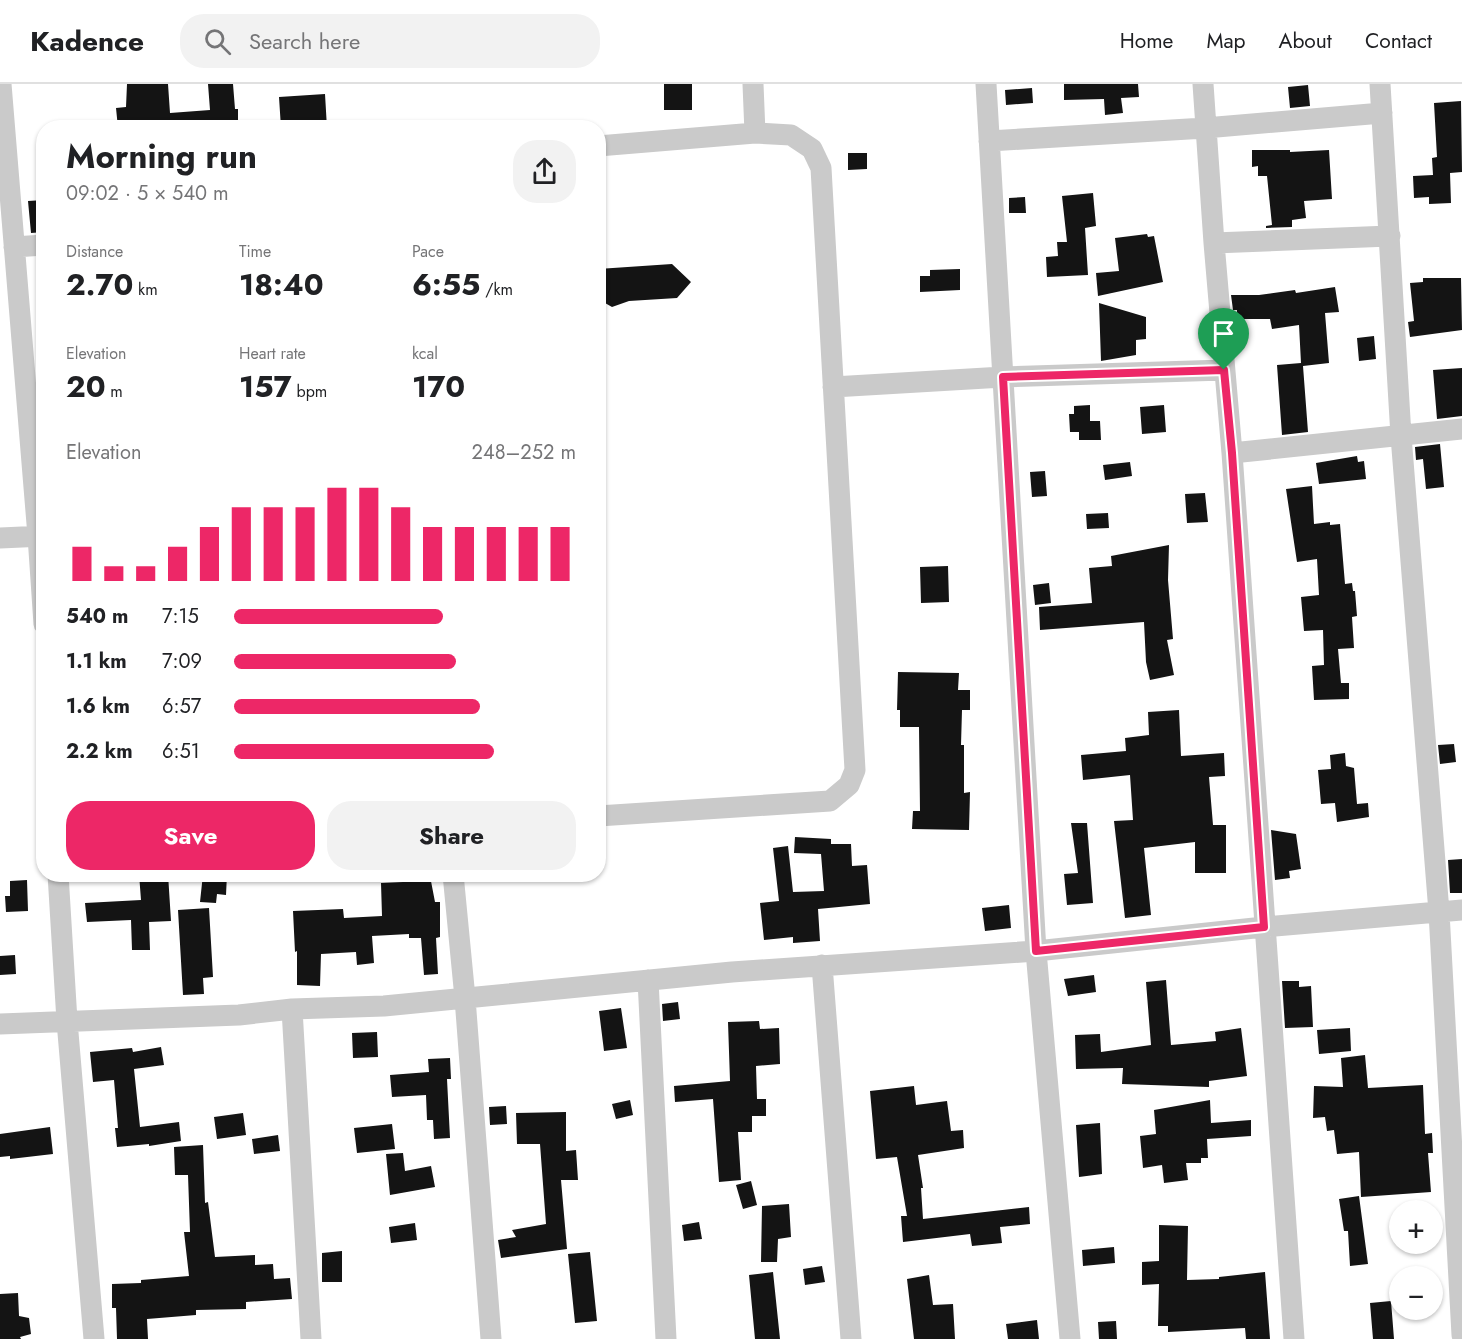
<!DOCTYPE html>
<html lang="en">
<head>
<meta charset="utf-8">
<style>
  body { margin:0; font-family:Jost,sans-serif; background:#f2f2f2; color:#202124; height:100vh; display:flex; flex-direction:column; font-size:22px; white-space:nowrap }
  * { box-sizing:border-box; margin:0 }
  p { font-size:20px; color:#757577 }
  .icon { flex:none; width:33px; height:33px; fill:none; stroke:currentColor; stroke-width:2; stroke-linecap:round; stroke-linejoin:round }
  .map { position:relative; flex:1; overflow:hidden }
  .details { position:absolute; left:36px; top:36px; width:570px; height:762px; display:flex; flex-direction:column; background:#fff; border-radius:24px; box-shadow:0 2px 4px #0004 }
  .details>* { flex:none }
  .controls { position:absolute; left:1389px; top:1116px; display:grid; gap:12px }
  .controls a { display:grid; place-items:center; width:54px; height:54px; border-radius:50%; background:#fff; box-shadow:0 2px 4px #0004; font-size:30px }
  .pin { position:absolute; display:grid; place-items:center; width:51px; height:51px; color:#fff; margin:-62px -26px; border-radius:50% 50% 50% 0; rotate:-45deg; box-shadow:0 0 6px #0007 }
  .pin .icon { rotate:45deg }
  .round { display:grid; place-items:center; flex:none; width:63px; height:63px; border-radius:24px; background:#f2f2f2 }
  .summary { display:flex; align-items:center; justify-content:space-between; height:102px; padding:0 30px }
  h1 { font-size:33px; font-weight:700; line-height:45px }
  .metrics { display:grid; grid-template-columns:repeat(3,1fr); gap:9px; height:102px; padding:6px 30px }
  .metrics div { display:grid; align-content:center }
  .metrics b { font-size:30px; font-weight:700 }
  .metrics small { font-size:16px; font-weight:400 }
  .metrics p { font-size:16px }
  .chart { height:168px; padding:12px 30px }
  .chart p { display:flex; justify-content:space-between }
  .chart svg { width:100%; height:108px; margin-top:6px; stroke:#ed2767; stroke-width:6 }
  .primary-button { display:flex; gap:12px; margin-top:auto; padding:12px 30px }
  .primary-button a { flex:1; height:69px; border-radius:24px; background:#ed2767; color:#fff; font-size:24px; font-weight:700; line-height:69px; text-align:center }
  .primary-button a+a { background:#f2f2f2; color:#202124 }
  ul { padding:0 30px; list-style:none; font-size:20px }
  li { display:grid; grid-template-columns:96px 72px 1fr; align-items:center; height:45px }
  li i { height:15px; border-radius:8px; background:#ed2767 }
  header { display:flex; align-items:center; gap:36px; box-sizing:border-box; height:84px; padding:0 30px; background:#fff; border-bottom:2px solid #e0e0e0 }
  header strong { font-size:28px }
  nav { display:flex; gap:33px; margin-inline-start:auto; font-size:21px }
  .search { width:420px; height:54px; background:#f2f2f2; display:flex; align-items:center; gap:15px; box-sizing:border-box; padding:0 21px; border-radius:24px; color:#757577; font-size:22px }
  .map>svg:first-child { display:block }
  .building { fill:#141414 }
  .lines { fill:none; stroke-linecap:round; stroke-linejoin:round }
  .minor { stroke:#cacaca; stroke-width:21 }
  .route-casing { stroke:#fff; stroke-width:12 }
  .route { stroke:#ed2767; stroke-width:8 }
</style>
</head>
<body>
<header>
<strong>Kadence</strong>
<div class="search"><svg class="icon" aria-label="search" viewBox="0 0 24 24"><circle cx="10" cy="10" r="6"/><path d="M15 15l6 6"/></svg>Search here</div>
<nav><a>Home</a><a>Map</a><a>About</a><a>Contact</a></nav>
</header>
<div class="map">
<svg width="1462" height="1255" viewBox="0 0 1462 1255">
  <rect width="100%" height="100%" fill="#fff"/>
  <!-- building -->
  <path class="building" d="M 127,0 L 168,0 L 170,29 L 210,26 L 208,0 L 233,0 L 235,25 L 238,25 L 238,44 L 118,44 L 116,24 L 126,23 Z
    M 664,0 L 692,0 L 692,26 L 664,26 Z
    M 1064,0 L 1138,0 L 1139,13 L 1121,14 L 1123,29 L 1105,31 L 1104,15 L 1064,16 Z
    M 1308,1 L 1310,22 L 1290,24 L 1288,3 Z
    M 1032,4 L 1033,19 L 1006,21 L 1005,6 Z
    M 325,10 L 327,44 L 281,44 L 279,13 Z
    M 1461,17 L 1462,88 L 1450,89 L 1451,119 L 1429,120 L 1429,113 L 1414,114 L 1413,92 L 1433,91 L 1432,74 L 1437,73 L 1434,19 Z
    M 1252,66 L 1290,66 L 1290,68 L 1329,66 L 1332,115 L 1304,117 L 1306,134 L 1292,136 L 1292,143 L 1266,144 L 1266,142 L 1272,141 L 1267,92 L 1258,92 L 1258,82 L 1252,83 Z
    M 848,69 L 867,69 L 867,85 L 848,86 Z
    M 1093,109 L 1096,142 L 1085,144 L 1088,191 L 1047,193 L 1046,173 L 1058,172 L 1057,158 L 1067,158 L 1062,112 Z
    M 1025,113 L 1026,129 L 1009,129 L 1009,114 Z
    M 44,116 L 44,148 L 31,149 L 28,117 Z
    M 1147,150 L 1148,153 L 1154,152 L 1163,198 L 1098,212 L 1096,189 L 1119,187 L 1115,154 Z
    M 672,180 L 691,198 L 677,214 L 629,217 L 612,223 L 598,215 L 598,185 Z
    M 960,185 L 960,206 L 920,208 L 920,192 L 930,192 L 930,186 Z
    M 1423,194 L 1461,194 L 1462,246 L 1410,253 L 1408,238 L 1414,237 L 1410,199 L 1423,198 Z
    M 1335,203 L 1339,228 L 1325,229 L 1329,279 L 1303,282 L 1308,348 L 1282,351 L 1277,281 L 1301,279 L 1299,241 L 1272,245 L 1270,235 L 1237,235 L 1237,226 L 1233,226 L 1231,211 L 1259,211 L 1295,206 L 1296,209 Z
    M 1099,219 L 1146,233 L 1146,255 L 1136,256 L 1136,271 L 1101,277 Z
    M 1374,252 L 1376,275 L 1359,277 L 1357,254 Z
    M 1462,284 L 1462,332 L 1437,335 L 1433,286 Z
    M 1090,321 L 1090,337 L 1100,337 L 1101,356 L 1079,356 L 1079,348 L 1070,348 L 1069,330 L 1074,330 L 1074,322 Z
    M 1164,321 L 1166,348 L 1142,350 L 1140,323 Z
    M 1440,360 L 1444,403 L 1426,405 L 1423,375 L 1416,376 L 1415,363 Z
    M 1357,372 L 1358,378 L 1364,377 L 1366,395 L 1319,400 L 1316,379 Z
    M 1130,378 L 1132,392 L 1105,396 L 1103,381 Z
    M 1045,387 L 1047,412 L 1032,413 L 1030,388 Z
    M 1312,402 L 1314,440 L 1330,438 L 1330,441 L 1340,440 L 1345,500 L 1352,499 L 1353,507 L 1355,507 L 1357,532 L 1352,533 L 1354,564 L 1338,565 L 1341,599 L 1349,599 L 1349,615 L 1314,616 L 1312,582 L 1324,581 L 1323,546 L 1304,547 L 1301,513 L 1319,511 L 1317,475 L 1297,478 L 1286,405 Z
    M 1205,409 L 1208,438 L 1187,439 L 1185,410 Z
    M 1108,429 L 1109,444 L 1087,445 L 1086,430 Z
    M 1169,461 L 1168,496 L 1173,555 L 1167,556 L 1174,591 L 1150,596 L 1146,578 L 1144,538 L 1040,546 L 1039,523 L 1092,519 L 1089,484 L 1112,482 L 1111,472 Z
    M 948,482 L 949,518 L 921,519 L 920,483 Z
    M 1049,499 L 1051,519 L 1035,521 L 1033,501 Z
    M 898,588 L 959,589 L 958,606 L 970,606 L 970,626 L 962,626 L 961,661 L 964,661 L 964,709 L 970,708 L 969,746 L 912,745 L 913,727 L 920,727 L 919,643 L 900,643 L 900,626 L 897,626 Z
    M 1179,626 L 1181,672 L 1224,669 L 1225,692 L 1209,693 L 1213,741 L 1226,741 L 1226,789 L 1195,789 L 1195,758 L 1144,764 L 1151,831 L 1125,834 L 1114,737 L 1133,736 L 1130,691 L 1083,696 L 1081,671 L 1126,667 L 1125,654 L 1149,651 L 1148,628 Z
    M 1454,660 L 1456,678 L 1440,680 L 1438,661 Z
    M 1345,669 L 1346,682 L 1354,684 L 1357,720 L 1368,719 L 1369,733 L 1337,738 L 1335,719 L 1321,720 L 1318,686 L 1331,685 L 1330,671 Z
    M 1071,739 L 1087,739 L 1093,819 L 1067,821 L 1064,790 L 1078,789 Z
    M 1271,746 L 1296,750 L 1301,785 L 1289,787 L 1290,794 L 1275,796 Z
    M 795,753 L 831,755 L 831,760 L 851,760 L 852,782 L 867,781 L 870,820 L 818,825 L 820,857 L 793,859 L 793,853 L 764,856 L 760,819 L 779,817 L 773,764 L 788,762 L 793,808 L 824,807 L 821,770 L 794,769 Z
    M 1462,775 L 1462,809 L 1450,809 L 1448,776 Z
    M 139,790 L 168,790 L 171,837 L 149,838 L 150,866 L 132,866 L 131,836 L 87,838 L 85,819 L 141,816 Z
    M 203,790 L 227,790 L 226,811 L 217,810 L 216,819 L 200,818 Z
    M 430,792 L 435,818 L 440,818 L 440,853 L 436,854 L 438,890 L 424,891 L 421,854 L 409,854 L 409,850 L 372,852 L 374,879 L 357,881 L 356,868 L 321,870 L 320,902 L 297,901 L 297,867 L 295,868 L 293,827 L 343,825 L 344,834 L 382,832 L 381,799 L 403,798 Z
    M 27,796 L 28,827 L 6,828 L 5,812 L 10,812 L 10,797 Z
    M 1009,821 L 1011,844 L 985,847 L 982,824 Z
    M 209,824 L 213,893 L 203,894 L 204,910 L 183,911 L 178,826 Z
    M 15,871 L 16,890 L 0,891 L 0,872 Z
    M 1094,891 L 1096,908 L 1068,912 L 1064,895 Z
    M 1166,896 L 1171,961 L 1216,957 L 1215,948 L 1241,944 L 1247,992 L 1209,997 L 1209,1003 L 1122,1000 L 1123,984 L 1076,985 L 1075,951 L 1100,950 L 1101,968 L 1151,961 L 1146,898 Z
    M 1282,897 L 1299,897 L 1299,903 L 1311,902 L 1313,943 L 1285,944 Z
    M 678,918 L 680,935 L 663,937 L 662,920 Z
    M 621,924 L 627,964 L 604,967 L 599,927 Z
    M 759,937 L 760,945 L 779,944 L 780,980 L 756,982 L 757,1015 L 766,1015 L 766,1032 L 752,1032 L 752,1048 L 738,1048 L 741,1096 L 719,1098 L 713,1015 L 675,1018 L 674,1002 L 730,997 L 728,938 Z
    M 1350,944 L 1351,967 L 1319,970 L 1317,946 Z
    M 377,948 L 378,973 L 353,974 L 352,949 Z
    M 161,963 L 164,981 L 134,985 L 140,1043 L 179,1038 L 181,1057 L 149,1062 L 149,1060 L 117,1063 L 115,1044 L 118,1044 L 114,996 L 93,998 L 90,968 L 132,964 L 133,968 Z
    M 1365,971 L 1368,1004 L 1423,1001 L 1425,1050 L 1432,1049 L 1433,1069 L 1428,1069 L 1431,1108 L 1361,1113 L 1359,1068 L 1337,1070 L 1334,1046 L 1327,1047 L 1325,1033 L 1313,1034 L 1314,1002 L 1343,1003 L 1341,974 Z
    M 450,974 L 451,995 L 447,995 L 450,1054 L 434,1055 L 433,1036 L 427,1036 L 426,1011 L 392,1013 L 390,991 L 429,988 L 428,975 Z
    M 914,1002 L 916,1021 L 947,1017 L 951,1047 L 963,1046 L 964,1064 L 918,1071 L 923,1104 L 921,1104 L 923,1135 L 1029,1123 L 1030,1140 L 1000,1143 L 1002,1159 L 972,1162 L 970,1150 L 903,1158 L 901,1132 L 907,1132 L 897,1073 L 876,1075 L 870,1007 Z
    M 630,1016 L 633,1031 L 616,1035 L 612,1020 Z
    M 1210,1016 L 1211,1039 L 1251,1036 L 1251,1052 L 1207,1055 L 1208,1074 L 1201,1074 L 1201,1079 L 1186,1079 L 1188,1096 L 1164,1099 L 1162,1081 L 1143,1084 L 1140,1052 L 1156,1050 L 1154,1026 Z
    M 506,1022 L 507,1040 L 490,1041 L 489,1023 Z
    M 566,1028 L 566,1067 L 576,1066 L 578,1096 L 561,1096 L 567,1165 L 501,1174 L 498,1156 L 516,1153 L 512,1146 L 546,1140 L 540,1060 L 517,1060 L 516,1029 Z
    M 243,1029 L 246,1051 L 217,1055 L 214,1033 Z
    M 1100,1039 L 1102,1090 L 1079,1093 L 1076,1041 Z
    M 392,1040 L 395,1065 L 357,1069 L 354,1044 Z
    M 50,1043 L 53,1070 L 10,1075 L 10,1072 L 0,1073 L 0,1050 Z
    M 278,1051 L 280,1067 L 254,1070 L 252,1055 Z
    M 203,1061 L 205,1119 L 208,1118 L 215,1173 L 255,1171 L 255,1181 L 273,1180 L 274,1195 L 290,1194 L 292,1215 L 246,1218 L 246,1225 L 196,1226 L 196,1231 L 147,1235 L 148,1255 L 117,1255 L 116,1224 L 112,1224 L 112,1200 L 141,1199 L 141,1196 L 189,1192 L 184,1148 L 190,1148 L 188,1091 L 175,1091 L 174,1063 Z
    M 403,1069 L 405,1087 L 431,1082 L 435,1103 L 390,1111 L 386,1070 Z
    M 751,1097 L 757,1121 L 743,1125 L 736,1101 Z
    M 1359,1112 L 1368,1180 L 1350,1182 L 1348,1147 L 1344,1147 L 1339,1115 Z
    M 789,1120 L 791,1153 L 778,1155 L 777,1178 L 761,1178 L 762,1122 Z
    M 699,1138 L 702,1155 L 684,1157 L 682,1141 Z
    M 415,1139 L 417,1156 L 391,1159 L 389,1143 Z
    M 1159,1141 L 1188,1142 L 1187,1196 L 1219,1195 L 1219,1193 L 1265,1188 L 1270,1255 L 1246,1255 L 1245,1244 L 1168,1248 L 1168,1242 L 1158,1242 L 1159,1200 L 1142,1201 L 1142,1178 L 1159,1177 Z
    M 1114,1163 L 1115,1179 L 1083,1182 L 1082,1166 Z
    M 342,1167 L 342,1198 L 322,1198 L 322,1169 Z
    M 590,1168 L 597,1237 L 575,1239 L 568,1170 Z
    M 822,1182 L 825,1198 L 805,1201 L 803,1185 Z
    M 773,1188 L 780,1255 L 755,1255 L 749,1191 Z
    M 929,1191 L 933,1221 L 953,1220 L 955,1255 L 914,1255 L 907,1195 Z
    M 18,1209 L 19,1232 L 29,1234 L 31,1250 L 20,1253 L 21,1255 L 0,1255 L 0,1210 Z
    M 1391,1217 L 1394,1255 L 1373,1255 L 1370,1219 Z
    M 1037,1236 L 1039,1255 L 1008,1255 L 1006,1240 Z
    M 1116,1237 L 1117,1255 L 1099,1255 L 1098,1238 Z"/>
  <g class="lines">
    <!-- minor -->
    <path class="minor" d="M 1,0 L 38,452 L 44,540
      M 753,0 L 755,49
      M 986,0 L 1036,867 L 1070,1255
      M 1203,0 L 1214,159 L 1232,369 L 1294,1255
      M 1380,0 L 1401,352 L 1439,828 L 1462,1251
      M 989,57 L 1205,44 L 1382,29
      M 598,62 L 755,49 L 791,51 L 812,65 L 821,84 L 855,686 L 849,701 L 830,717 L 598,732
      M 1214,159 L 1390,152
      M 14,163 L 44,161
      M 833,303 L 1003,293 L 1224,286
      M 1232,369 L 1462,345
      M 0,454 L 44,452
      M 58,790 L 67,937 L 94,1255
      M 453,790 L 465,914 L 491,1255
      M 822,881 L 851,1255
      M 648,896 L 666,1255
      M 292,925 L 311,1255
      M 0,940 L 239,931 L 292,925 L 384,922 L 732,888 L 1036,867 L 1264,843 L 1462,826"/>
  </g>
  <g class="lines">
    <!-- route casing -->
    <g class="route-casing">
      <path id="route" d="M 1224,286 L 1232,369 L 1264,843 L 1036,867 L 1003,293 Z"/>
    </g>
    <!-- route -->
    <use href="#route" class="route"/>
  </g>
</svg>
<div class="controls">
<a>+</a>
<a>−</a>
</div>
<div class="pin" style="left:1224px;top:286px;background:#1e9e55"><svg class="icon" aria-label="arrive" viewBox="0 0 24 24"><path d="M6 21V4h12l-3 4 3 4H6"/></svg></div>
<section class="details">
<div class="summary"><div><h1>Morning run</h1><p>09:02 · 5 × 540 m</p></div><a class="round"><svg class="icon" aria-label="share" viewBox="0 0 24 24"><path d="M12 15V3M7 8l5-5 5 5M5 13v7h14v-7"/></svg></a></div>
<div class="metrics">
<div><p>Distance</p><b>2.70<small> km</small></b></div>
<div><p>Time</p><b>18:40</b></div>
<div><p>Pace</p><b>6:55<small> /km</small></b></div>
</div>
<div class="metrics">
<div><p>Elevation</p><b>20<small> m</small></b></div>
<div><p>Heart rate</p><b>157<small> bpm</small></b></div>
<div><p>kcal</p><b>170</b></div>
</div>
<div class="chart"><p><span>Elevation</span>248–252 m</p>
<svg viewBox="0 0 160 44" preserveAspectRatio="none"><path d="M5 44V30M15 44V38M25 44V38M35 44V30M45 44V22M55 44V14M65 44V14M75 44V14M85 44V6M95 44V6M105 44V14M115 44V22M125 44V22M135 44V22M145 44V22M155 44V22"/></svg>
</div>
<ul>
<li><b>540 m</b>7:15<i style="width:61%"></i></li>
<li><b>1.1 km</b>7:09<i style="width:65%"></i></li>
<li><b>1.6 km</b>6:57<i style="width:72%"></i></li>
<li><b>2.2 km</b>6:51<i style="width:76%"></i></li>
</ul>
<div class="primary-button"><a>Save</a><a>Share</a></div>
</section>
</div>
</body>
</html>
